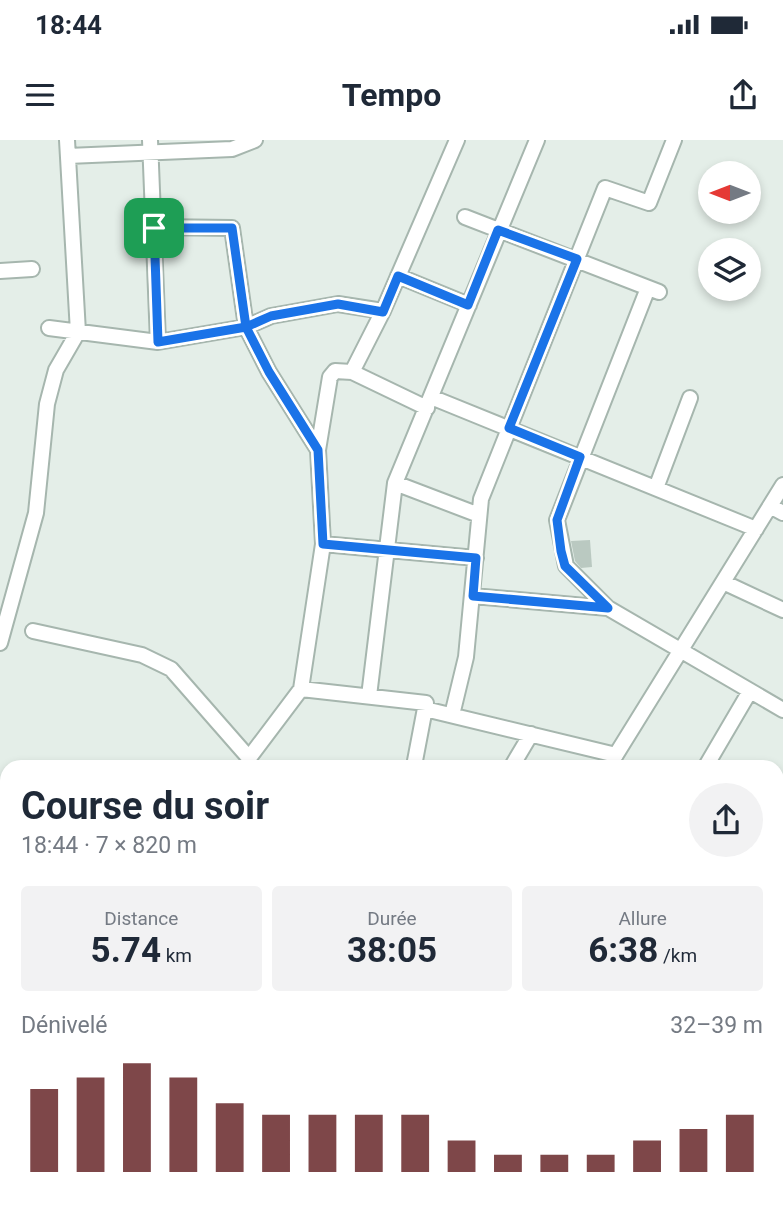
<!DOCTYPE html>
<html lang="fr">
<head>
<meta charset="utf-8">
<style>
  body { margin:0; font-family:Roboto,sans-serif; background:#f2f2f3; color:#1f2937; height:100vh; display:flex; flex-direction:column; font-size:26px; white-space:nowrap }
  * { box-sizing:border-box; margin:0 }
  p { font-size:23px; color:#747a83 }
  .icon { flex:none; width:38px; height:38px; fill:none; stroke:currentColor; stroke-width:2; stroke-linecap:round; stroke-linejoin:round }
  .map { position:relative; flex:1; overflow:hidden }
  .details { position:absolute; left:0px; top:620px; width:784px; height:450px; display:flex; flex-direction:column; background:#fff; border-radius:21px 21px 0 0; box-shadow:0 4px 10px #0003 }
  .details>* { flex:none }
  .needle { width:46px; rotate:270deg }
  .controls { position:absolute; left:698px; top:21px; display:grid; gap:14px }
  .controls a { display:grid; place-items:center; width:63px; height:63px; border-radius:50%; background:#fff; box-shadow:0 4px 10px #0003; font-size:35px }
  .pin { position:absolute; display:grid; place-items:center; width:60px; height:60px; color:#fff; margin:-30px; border-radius:14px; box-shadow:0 4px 10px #0006 }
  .round { display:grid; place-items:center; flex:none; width:74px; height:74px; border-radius:37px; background:#f2f2f3 }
  .summary { display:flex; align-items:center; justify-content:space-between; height:119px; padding:0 21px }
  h1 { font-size:38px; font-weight:700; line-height:52px }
  .metrics { display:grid; grid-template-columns:repeat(3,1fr); gap:10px; height:119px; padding:7px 21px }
  .metrics div { display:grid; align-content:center; border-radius:7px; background:#f2f2f3; text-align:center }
  .metrics b { font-size:35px; font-weight:700 }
  .metrics small { font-size:19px; font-weight:400 }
  .metrics p { font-size:19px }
  .chart { height:196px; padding:14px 21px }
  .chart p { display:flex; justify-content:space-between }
  .chart svg { width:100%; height:126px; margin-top:7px; stroke:#7e4749; stroke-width:6 }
  .status { display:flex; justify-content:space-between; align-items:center; height:49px; padding:0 35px; background:#fff; direction:ltr }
  .status svg { height:19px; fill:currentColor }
  header { display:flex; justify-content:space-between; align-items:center; height:91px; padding:0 21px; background:#fff; font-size:32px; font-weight:700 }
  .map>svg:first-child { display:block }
  .building { fill:#bac9c1 }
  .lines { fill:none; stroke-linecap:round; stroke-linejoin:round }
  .street-casing { stroke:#a6b6ae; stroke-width:18 }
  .secondary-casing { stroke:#a3baae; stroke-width:23 }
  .street { stroke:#fff; stroke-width:14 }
  .secondary { stroke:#fff; stroke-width:19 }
  .route-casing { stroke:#fff; stroke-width:14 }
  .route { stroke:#1a73e8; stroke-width:9 }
</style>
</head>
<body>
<div class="status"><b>18:44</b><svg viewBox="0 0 49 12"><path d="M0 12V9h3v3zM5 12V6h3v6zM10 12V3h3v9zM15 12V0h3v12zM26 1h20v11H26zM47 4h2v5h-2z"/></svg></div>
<header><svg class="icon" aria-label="menu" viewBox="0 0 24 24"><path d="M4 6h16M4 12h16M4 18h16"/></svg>Tempo<svg class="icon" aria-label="share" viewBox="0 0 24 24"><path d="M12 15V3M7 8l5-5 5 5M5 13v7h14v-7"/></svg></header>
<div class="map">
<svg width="783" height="1068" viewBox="0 0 783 1068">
  <rect width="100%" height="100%" fill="#e4eee8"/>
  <!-- building -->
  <path class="building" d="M 590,400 L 592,427 L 581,428 L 575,421 L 571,401 Z"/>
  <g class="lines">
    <!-- street casing -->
    <g class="street-casing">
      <path id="street" d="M 150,0 L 158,202
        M 68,16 L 232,9 L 255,0
        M 465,77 L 659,152
        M 154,87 L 232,88 L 246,187 L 269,232 L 318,310
        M 0,131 L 32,129
        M 398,136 L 469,165
        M 648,148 L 557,380 L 566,426 L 608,468 L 783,570
        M 49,188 L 158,202 L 246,187 L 271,176 L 338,164 L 383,171
        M 352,232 L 383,171 L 457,0
        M 431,257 L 756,389
        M 395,343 L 479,375
        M 656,348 L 690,258
        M 770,366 L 783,373
        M 323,404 L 476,418
        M 723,442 L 783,470
        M 473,456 L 608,468
        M 33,491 L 142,515 L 171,529 L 249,618 L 252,626
        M 0,503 L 36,373 L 47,264 L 56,230 L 78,192 L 67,0
        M 301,549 L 426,563 L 414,626
        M 369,556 L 395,343 L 537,0
        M 425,569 L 616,615
        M 452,575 L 466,517 L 481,359 L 605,48 L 649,63 L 674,0
        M 249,618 L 301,549 L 323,404 L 318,310 L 330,237 L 335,231 L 352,232 L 427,268
        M 512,626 L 531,594
        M 609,626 L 783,345
        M 706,626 L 750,551
        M 777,744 L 783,734
        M 0,752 L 7,739
        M 0,808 L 7,812
        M 777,843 L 783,833
        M 0,1013 L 7,1001
        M 777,1014 L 783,1004
        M 72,1062 L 81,1068
        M 728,1062 L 730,1068
        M 133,1068 L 136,1062
        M 456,1068 L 477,1062
        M 516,1068 L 517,1062
        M 570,1068 L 570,1062
        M 742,1068 L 746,1062"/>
    </g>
    <!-- secondary casing -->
    <g class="secondary-casing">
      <path id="secondary" d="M 777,897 L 783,900
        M 0,912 L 7,915
        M 250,1062 L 259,1068
        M 360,1068 L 363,1062"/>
    </g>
    <!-- street -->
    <use href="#street" class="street"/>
    <!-- secondary -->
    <use href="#secondary" class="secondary"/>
  </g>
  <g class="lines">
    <!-- route casing -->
    <g class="route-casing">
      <path id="route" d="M 154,88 L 232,88 L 246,187 L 269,232 L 318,310 L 323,404 L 476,418 L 473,456 L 608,468 L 565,426 L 561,411 L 557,380 L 580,317 L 509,288 L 577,119 L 498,90 L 468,165 L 398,136 L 383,172 L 338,164 L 271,176 L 246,187 L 158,202 L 154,88"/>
    </g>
    <!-- route -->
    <use href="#route" class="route"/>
  </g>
</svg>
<div class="controls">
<a><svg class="needle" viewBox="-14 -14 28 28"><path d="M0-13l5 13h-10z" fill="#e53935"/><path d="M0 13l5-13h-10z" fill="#747a83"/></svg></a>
<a><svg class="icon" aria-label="layers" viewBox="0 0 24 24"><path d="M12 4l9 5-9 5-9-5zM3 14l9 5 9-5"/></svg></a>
</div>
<div class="pin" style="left:154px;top:88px;background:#1e9e55"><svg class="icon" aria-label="arrive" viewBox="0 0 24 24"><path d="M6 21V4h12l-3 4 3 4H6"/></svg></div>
<section class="details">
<div class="summary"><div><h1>Course du soir</h1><p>18:44 · 7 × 820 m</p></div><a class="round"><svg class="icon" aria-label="share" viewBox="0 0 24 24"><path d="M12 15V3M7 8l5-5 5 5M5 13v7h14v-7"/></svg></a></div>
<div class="metrics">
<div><p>Distance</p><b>5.74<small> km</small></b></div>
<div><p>Durée</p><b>38:05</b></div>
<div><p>Allure</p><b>6:38<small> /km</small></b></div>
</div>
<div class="chart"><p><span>Dénivelé</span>32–39 m</p>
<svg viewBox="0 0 160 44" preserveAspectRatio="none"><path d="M5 44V15M15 44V11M25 44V6M35 44V11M45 44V20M55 44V24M65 44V24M75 44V24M85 44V24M95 44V33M105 44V38M115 44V38M125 44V38M135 44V33M145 44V29M155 44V24"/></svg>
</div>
</section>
</div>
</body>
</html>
